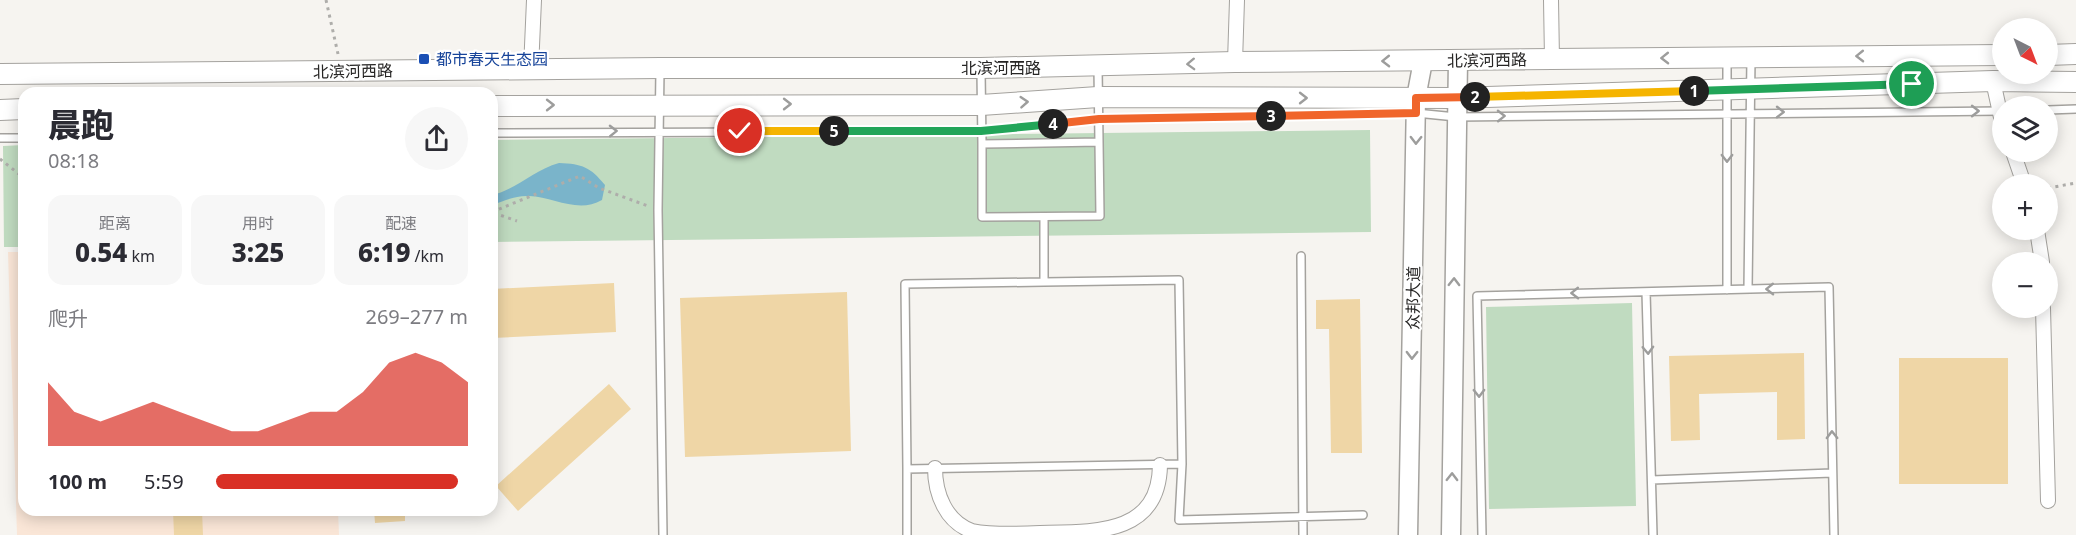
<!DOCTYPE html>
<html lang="zh">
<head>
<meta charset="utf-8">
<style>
  body { margin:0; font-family:"Noto Sans","Noto Sans SC",sans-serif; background:#f7f7f7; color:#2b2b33; height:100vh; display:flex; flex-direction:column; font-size:22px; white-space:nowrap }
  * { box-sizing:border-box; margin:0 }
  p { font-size:20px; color:#7c7c81 }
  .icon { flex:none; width:33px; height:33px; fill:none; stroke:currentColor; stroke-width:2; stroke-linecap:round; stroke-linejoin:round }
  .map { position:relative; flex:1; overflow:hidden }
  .drawer { position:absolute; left:18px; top:87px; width:480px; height:429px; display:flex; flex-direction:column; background:#fff; border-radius:18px; box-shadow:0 3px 15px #0003 }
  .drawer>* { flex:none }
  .needle { width:39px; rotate:138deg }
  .buttons { position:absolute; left:1992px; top:18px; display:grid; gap:12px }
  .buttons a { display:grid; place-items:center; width:66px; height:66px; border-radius:50%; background:#fff; box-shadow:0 3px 15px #0003; font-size:30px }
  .pin { position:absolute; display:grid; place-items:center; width:51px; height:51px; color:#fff; margin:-26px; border:3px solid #fff; border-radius:50%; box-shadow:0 2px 6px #0007 }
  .km { position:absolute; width:30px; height:30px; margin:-15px; border-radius:50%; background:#222; color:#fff; font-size:16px; line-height:30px; text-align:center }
  .round { display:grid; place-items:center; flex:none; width:63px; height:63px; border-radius:32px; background:#f7f7f7 }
  .headline { display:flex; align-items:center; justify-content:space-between; height:102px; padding:0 30px }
  h1 { font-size:33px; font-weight:800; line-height:45px }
  .stats { display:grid; grid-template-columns:repeat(3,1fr); gap:9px; height:102px; padding:6px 30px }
  .stats div { display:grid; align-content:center; border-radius:15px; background:#f7f7f7; text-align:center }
  .stats b { font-size:26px; font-weight:800 }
  .stats small { font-size:16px; font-weight:400 }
  .stats p { font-size:16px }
  .chart { height:168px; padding:12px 30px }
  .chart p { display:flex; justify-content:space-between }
  .chart svg { width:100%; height:108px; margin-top:6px; fill:#d93025; opacity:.7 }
  ul { padding:0 30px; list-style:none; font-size:20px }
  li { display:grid; grid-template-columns:96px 72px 1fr; align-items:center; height:45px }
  li i { height:15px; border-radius:8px; background:#d93025 }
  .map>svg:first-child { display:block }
  .education { fill:#fae6d7 }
  .green { fill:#c0dbc0 }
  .water { fill:#7ab4ca }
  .building { fill:#efd6a6 }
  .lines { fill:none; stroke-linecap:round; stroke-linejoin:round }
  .lane-casing { stroke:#a4a29e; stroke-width:10 }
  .street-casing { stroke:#a4a29e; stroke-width:16 }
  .secondary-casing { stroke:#a4a29e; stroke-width:21 }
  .primary-casing { stroke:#a4a29e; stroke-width:22 }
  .path { stroke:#aeadaa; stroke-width:3; stroke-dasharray:3 4.5; stroke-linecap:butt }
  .lane { stroke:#fff; stroke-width:7 }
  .street { stroke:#fff; stroke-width:14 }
  .secondary { stroke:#fff; stroke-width:18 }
  .primary { stroke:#fff; stroke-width:20 }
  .oneway { stroke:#9d9d9c }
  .split-1-casing { stroke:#fff; stroke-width:12 }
  .split-2-casing { stroke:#fff; stroke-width:12 }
  .split-3-casing { stroke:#fff; stroke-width:12 }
  .split-4-casing { stroke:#fff; stroke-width:12 }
  .split-5-casing { stroke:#fff; stroke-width:12 }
  .split-6-casing { stroke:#fff; stroke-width:12 }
  .split-1 { stroke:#22a559; stroke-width:8 }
  .split-2 { stroke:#f5b400; stroke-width:8 }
  .split-3 { stroke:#f0652b; stroke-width:8 }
  .split-4 { stroke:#f0652b; stroke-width:8 }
  .split-5 { stroke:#22a559; stroke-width:8 }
  .split-6 { stroke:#f5b400; stroke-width:8 }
  .transit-dot { fill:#1a4fb4; stroke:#fff; stroke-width:2 }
  .labels { text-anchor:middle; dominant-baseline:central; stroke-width:4.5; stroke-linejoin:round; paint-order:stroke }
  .transit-label { font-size:16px; fill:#164399; stroke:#fff; text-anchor:start }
  .street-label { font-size:16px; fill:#262524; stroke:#fff }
</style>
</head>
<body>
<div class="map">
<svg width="2076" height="535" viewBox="0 0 2076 535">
  <rect width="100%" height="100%" fill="#f6f4f0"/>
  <!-- education -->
  <path class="education" d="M 8,252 L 24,252 L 24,510 L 338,510 L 339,535 L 17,535 Z"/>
  <!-- green -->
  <path class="green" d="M 1370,130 L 1371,232 L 492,242 L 492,140 Z
    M 24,145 L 24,247 L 4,247 L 3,146 Z
    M 1632,303 L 1636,506 L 1489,509 L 1486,307 Z"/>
  <!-- water -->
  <path class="water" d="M 559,163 C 583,164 590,167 605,185 L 602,200 C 578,214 554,197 529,196 C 517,195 503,201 492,205 L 492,195 C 517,189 534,170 559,163 Z"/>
  <!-- building -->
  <path class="building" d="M 614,283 L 616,332 L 492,338 L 492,289 Z
    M 847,292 L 851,451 L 685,457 L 680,298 Z
    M 1360,299 L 1362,453 L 1331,453 L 1329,329 L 1316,329 L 1316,300 Z
    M 1804,353 L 1805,439 L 1777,440 L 1777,392 L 1699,394 L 1700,440 L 1671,441 L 1669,356 Z
    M 1899,358 L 2008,358 L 2008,484 L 1899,484 Z
    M 609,384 L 631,409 L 518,511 L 496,486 Z
    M 173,510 L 202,510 L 203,535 L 174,535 Z
    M 374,510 L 405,510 L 405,521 L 375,523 Z"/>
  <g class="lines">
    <!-- lane casing -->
    <g class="lane-casing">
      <path id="lane" d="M 1098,67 L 1099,142
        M 660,70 L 658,210 L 663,535
        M 981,71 L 982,144
        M 2048,110 L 2076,109
        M 492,133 L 981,131 L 1099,119 L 1416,113 L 1456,117 L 2001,111
        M 0,138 L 24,138
        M 1099,142 L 1100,216 L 982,217 L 982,144 Z
        M 1044,217 L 1044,282 L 905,284 L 907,469 L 1182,464 L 1179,280 L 1044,282
        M 1301,256 L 1303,535
        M 1748,289 L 1751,58
        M 1727,290 L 1727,60
        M 1646,292 L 1653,535
        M 1182,464 L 1179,520 L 1363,515
        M 907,469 L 907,535
        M 1652,480 L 1832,473
        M 1482,535 L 1477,296 L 1829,287 L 1834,535"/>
    </g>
    <!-- street casing -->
    <g class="street-casing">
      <path id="street" d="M 1551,0 L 1552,59
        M 1235,62 L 1237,0
        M 531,69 L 534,0
        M 1993,81 L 2002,122
        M 2013,152 L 2024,184
        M 2037,230 L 2042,262
        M 2043,308 L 2048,501
        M 935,468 C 935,494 946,522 972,531 C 992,535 1019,534 1040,533 C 1095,532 1159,535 1160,465"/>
    </g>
    <!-- secondary casing -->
    <g class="secondary-casing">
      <path id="secondary" d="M 1408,535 L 1416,98 L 1423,61
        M 1451,535 L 1458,60"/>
    </g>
    <!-- primary casing -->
    <g class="primary-casing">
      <path id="primary" d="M 2048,55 L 2076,54
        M 0,74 L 660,68 L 981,68 L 1235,62 L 2002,55
        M 492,106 L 981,105 L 1098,97 L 1456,98 L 1993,81 L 2076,82
        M 0,110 L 24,109"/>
    </g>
    <!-- path -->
    <path class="path" d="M 326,0 L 338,54
      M 0,159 L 24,178
      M 2048,188 L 2076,183
      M 492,206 L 495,234
      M 492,212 L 580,176 L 599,188 L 648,206
      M 494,213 L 517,221"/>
    <!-- lane -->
    <use href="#lane" class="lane"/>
    <!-- street -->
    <use href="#street" class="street"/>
    <!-- secondary -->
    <use href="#secondary" class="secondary"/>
    <!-- primary -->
    <use href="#primary" class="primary"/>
  </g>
  <!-- one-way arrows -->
  <defs><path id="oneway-chevron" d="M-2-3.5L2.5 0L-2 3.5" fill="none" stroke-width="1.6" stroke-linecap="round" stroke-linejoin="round" transform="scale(1.5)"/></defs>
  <g class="oneway">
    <use href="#oneway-chevron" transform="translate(1860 56) rotate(179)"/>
    <use href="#oneway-chevron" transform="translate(1665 58) rotate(179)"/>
    <use href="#oneway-chevron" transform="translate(1386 61) rotate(179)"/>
    <use href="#oneway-chevron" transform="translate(1191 64) rotate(178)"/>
    <use href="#oneway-chevron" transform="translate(1303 98)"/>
    <use href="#oneway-chevron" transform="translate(1024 102) rotate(-4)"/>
    <use href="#oneway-chevron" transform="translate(787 104)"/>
    <use href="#oneway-chevron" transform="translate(550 105)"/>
    <use href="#oneway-chevron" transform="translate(1975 111)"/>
    <use href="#oneway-chevron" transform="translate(1780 112)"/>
    <use href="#oneway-chevron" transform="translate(1501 116) rotate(-1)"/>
    <use href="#oneway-chevron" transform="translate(613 131) rotate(-1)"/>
    <use href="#oneway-chevron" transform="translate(1416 140) rotate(91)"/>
    <use href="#oneway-chevron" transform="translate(1727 158) rotate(90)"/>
    <use href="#oneway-chevron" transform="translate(1454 282) rotate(-89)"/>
    <use href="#oneway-chevron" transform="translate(1770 289) rotate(179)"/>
    <use href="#oneway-chevron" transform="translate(1575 293) rotate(179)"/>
    <use href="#oneway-chevron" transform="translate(1648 350) rotate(88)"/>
    <use href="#oneway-chevron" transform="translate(1412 355) rotate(91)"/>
    <use href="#oneway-chevron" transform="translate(1479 393) rotate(89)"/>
    <use href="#oneway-chevron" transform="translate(1832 435) rotate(-91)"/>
    <use href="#oneway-chevron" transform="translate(1452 477) rotate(-89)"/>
  </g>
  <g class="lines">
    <!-- split-1 casing -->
    <g class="split-1-casing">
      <path id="split-1" d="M 1694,91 L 1912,84"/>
    </g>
    <!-- split-2 casing -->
    <g class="split-2-casing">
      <path id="split-2" d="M 1475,97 L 1694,91"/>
    </g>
    <!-- split-3 casing -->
    <g class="split-3-casing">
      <path id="split-3" d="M 1271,116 L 1416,113 L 1416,98 L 1475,97"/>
    </g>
    <!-- split-4 casing -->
    <g class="split-4-casing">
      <path id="split-4" d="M 1053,124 L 1099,119 L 1271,116"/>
    </g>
    <!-- split-5 casing -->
    <g class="split-5-casing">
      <path id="split-5" d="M 834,131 L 981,131 L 1053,124"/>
    </g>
    <!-- split-6 casing -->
    <g class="split-6-casing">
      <path id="split-6" d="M 740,131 L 834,131"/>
    </g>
    <!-- split-1 -->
    <use href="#split-1" class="split-1"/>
    <!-- split-2 -->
    <use href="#split-2" class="split-2"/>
    <!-- split-3 -->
    <use href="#split-3" class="split-3"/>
    <!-- split-4 -->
    <use href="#split-4" class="split-4"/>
    <!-- split-5 -->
    <use href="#split-5" class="split-5"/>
    <!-- split-6 -->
    <use href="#split-6" class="split-6"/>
  </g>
  <!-- markers -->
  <rect class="transit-dot" x="418" y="53" width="12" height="12" rx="3"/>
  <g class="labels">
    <!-- transit labels -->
    <g class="transit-label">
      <text x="436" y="59">都市春天生态园</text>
    </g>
    <!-- street labels -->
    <g class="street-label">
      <text transform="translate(1487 60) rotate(-1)">北滨河西路</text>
      <text x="1001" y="68">北滨河西路</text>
      <text transform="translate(353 71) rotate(-1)">北滨河西路</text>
      <text transform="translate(1413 298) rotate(-89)">众邦大道</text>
    </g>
  </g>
</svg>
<div class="buttons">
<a><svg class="needle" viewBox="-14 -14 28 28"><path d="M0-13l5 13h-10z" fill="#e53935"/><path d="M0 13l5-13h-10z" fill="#7c7c81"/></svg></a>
<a><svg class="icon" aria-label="layers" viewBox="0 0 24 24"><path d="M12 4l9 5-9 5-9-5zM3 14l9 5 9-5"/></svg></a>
<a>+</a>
<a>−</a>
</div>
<div class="pin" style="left:1912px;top:84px;background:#1e9e55"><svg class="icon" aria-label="arrive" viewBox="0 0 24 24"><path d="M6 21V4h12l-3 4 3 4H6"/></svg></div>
<div class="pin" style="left:740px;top:131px;background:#d93025"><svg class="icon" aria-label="check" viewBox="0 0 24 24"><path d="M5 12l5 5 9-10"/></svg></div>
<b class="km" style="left:1694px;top:91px">1</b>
<b class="km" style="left:1475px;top:97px">2</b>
<b class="km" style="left:1271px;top:116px">3</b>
<b class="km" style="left:1053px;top:124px">4</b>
<b class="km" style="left:834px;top:131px">5</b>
<section class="drawer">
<div class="headline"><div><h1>晨跑</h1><p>08:18</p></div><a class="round"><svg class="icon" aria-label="share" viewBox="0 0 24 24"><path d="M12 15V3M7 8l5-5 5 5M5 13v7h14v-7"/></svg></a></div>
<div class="stats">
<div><p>距离</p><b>0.54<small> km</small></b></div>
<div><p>用时</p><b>3:25</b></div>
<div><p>配速</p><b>6:19<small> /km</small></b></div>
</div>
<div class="chart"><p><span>爬升</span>269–277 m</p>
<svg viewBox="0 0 160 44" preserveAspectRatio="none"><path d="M0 44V18L10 30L20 34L30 30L40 26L50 30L60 34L70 38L80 38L90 34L100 30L110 30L120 22L130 10L140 6L150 10L160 18V44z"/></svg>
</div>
<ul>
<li><b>100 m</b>5:59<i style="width:96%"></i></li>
</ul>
</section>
</div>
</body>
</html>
